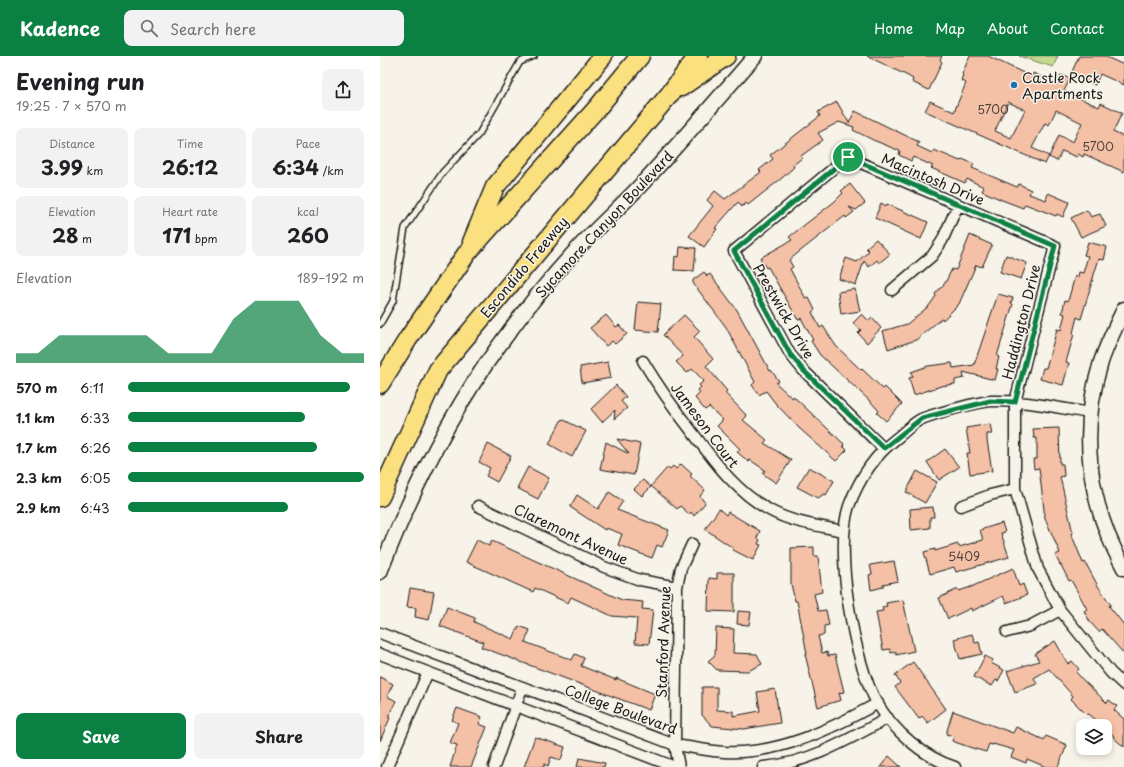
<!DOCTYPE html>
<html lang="en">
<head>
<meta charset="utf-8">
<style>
  body { margin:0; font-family:"Playpen Sans",sans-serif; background:#f2f2f2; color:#202124; height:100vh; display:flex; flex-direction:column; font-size:15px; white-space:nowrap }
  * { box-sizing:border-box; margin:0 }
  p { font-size:13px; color:#757577 }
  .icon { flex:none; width:22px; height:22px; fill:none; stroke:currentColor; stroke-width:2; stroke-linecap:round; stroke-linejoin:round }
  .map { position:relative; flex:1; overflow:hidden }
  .panel { display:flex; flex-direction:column; background:#fff; width:380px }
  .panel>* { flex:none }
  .fabs { position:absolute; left:696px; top:663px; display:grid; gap:8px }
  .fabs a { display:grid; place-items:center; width:36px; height:36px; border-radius:8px; background:#fff; box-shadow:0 2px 6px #0003; font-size:20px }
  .pin { position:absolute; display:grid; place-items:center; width:34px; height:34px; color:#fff; margin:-17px; border:2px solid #fff; border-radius:50%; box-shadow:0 1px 4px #0007 }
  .round { display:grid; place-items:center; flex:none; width:42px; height:42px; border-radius:8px; background:#f2f2f2 }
  .head { display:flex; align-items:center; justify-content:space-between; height:68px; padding:0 16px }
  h1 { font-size:22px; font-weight:700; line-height:30px }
  .stats { display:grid; grid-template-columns:repeat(3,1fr); gap:6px; height:68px; padding:4px 16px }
  .stats div { display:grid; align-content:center; border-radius:8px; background:#f2f2f2; text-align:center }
  .stats b { font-size:20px; font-weight:700 }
  .stats small { font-size:11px; font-weight:400 }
  .stats p { font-size:11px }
  .chart { height:112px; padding:8px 16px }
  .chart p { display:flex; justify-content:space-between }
  .chart svg { width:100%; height:72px; margin-top:4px; fill:#0b8043; opacity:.7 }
  .primary-button { display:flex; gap:8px; margin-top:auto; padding:8px 16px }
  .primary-button a { flex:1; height:46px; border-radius:8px; background:#0b8043; color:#fff; font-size:16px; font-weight:700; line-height:46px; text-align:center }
  .primary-button a+a { background:#f2f2f2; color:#202124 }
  ul { padding:0 16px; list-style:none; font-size:13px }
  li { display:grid; grid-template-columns:64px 48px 1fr; align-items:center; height:30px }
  li i { height:10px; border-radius:5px; background:#0b8043 }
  header { display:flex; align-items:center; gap:24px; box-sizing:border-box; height:56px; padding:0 20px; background:#0b8043; color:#fff }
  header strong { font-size:19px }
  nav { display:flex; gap:22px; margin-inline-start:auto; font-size:14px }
  .search { width:280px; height:36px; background:#f2f2f2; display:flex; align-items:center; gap:10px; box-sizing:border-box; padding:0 14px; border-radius:8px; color:#757577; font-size:15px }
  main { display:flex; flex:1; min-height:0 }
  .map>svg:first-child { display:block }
  .green { fill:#c6da8f; stroke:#717b56 }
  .building { fill:#f5c1a6; stroke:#1c1c1c; fill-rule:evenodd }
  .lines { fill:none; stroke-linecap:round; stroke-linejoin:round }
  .lane-casing { stroke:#1c1c1c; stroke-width:8 }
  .street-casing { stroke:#1c1c1c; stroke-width:13 }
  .secondary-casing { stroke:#1c1c1c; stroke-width:17 }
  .highway-casing { stroke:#1c1c1c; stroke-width:21 }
  .lane { stroke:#f7f3e8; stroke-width:5 }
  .street { stroke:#f7f3e8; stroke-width:10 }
  .secondary { stroke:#f7f3e8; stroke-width:14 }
  .highway { stroke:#fbe080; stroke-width:18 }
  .route-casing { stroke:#fff; stroke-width:8 }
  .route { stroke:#0b8043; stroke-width:5 }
  .poi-dot { fill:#1f6fb2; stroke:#f7f3e8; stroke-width:1.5 }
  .labels { text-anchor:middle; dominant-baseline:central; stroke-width:3; stroke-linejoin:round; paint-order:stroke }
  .number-label { font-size:12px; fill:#52453e }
  .poi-label { font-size:14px; fill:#1c1c1c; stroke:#f7f3e8; text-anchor:start }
  .street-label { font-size:14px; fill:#1c1c1c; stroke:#f7f3e8 }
</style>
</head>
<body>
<header>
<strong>Kadence</strong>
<div class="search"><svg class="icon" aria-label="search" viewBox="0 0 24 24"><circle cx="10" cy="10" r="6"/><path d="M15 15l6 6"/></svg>Search here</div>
<nav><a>Home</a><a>Map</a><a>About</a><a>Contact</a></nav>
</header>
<main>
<section class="panel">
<div class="head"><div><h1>Evening run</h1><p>19:25 · 7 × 570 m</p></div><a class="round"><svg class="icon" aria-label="share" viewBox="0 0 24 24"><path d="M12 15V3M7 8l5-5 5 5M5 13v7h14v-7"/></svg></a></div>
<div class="stats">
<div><p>Distance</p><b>3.99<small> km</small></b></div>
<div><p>Time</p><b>26:12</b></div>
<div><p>Pace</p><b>6:34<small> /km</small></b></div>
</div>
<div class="stats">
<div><p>Elevation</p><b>28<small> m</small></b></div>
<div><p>Heart rate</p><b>171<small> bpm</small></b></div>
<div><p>kcal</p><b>260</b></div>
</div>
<div class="chart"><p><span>Elevation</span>189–192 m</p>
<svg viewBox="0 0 160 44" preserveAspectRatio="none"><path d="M0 44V38L10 38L20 27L30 27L40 27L50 27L60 27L70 38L80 38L90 38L100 17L110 6L120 6L130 6L140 27L150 38L160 38V44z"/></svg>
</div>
<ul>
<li><b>570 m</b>6:11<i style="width:94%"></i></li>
<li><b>1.1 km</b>6:33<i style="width:75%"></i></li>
<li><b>1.7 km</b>6:26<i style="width:80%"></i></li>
<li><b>2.3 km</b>6:05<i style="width:100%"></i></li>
<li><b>2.9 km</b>6:43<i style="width:68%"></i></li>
</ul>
<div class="primary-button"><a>Save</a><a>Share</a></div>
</section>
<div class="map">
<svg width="744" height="711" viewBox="0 0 744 711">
  <rect width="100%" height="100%" fill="#f7f3e8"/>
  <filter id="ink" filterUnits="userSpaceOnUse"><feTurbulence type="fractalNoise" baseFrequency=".025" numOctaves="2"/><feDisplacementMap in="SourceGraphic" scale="8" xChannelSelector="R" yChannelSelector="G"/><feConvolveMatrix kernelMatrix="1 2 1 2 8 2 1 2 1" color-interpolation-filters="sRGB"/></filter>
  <g filter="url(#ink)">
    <!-- green -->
    <path class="green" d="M 639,0 L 678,0 L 673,11 Z"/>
    <!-- building -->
    <path class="building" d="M 487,0 L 562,0 L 560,4 L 562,6 L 549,34 L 532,26 L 533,23 L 528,20 Z
      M 590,0 L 608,0 L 652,21 L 653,17 L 677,28 L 681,19 L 690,23 L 684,35 L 719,51 L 721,47 L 742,57 L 733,76 L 744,81 L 744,116 L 704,98 L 703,101 L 698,98 L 697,101 L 682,95 L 677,105 L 669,101 L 679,79 L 693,86 L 702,67 L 676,54 L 669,69 L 665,67 L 652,92 L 669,100 L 665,108 L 545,55 L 550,45 L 574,56 L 586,27 L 581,24 L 583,19 L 582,18 ZM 628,46 L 645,54 L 631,82 L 615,75 Z
      M 699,0 L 724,0 L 744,9 L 744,29 L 720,18 L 715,29 L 691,18 Z
      M 457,46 L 469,67 L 475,55 L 539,86 L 537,90 L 552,97 L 554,94 L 580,105 L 582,103 L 594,108 L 592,112 L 637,131 L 639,128 L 651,134 L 649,138 L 666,144 L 668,137 L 689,146 L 683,161 L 677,158 L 676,160 L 645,148 L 643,152 L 622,144 L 602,135 L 604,131 L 587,123 L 585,127 L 551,112 L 553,110 L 533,101 L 531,105 L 519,99 L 520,95 L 493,84 L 473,74 L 474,71 L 459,66 L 438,77 L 443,84 L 421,100 L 422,102 L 413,109 L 414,111 L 402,122 L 368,149 L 366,147 L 362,151 L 358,146 L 335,172 L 337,173 L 324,191 L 309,180 L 333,150 L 327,144 L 335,135 L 345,143 L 381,116 L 379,114 L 393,103 L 390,99 L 440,60 L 438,56 Z
      M 470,128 L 485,147 L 476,154 L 469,151 L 474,156 L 466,162 L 465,160 L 409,204 L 413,211 L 410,213 L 426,243 L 429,242 L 435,254 L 432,256 L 440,272 L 443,270 L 456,290 L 481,314 L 482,313 L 503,333 L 505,331 L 522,348 L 506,365 L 497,357 L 499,355 L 491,346 L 440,299 L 431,285 L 433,284 L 421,262 L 418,264 L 388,211 L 386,212 L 380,202 L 412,184 L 409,181 L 454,146 L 463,137 L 461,135 Z
      M 501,147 L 506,150 L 507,148 L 548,166 L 541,183 L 495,162 Z
      M 707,154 L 711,161 L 720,158 L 726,170 L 701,181 L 691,162 Z
      M 590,179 L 612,189 L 602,211 L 596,209 L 579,248 L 563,264 L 562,262 L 536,284 L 508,293 L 503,275 L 527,268 L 549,250 L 556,240 L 555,238 L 565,227 L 572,213 L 576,214 Z
      M 496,183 L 510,198 L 499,207 L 497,204 L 489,211 L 484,205 L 476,229 L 459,223 L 466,202 L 477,206 L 489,195 L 486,192 Z
      M 708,186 L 727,191 L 724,204 L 719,203 L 716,212 L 701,263 L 697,261 L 693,277 L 694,278 L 686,306 L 689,307 L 683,329 L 660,323 L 663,312 L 666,312 L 677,273 L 681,274 L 685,258 L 682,257 L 685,244 L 688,245 L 695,220 L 698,221 L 699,216 L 703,217 L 708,200 L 704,199 Z
      M 300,191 L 316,192 L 314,215 L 294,214 L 295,200 L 299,201 Z
      M 626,199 L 647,207 L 641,223 L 620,216 Z
      M 324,216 L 327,220 L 330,218 L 357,254 L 390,315 L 391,314 L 399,325 L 396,327 L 412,342 L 413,340 L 464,388 L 463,390 L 467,394 L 456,405 L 419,372 L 396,348 L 386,335 L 379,339 L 372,329 L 375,326 L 346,271 L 313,227 L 313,224 Z
      M 475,233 L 480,255 L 461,258 L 458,236 Z
      M 618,238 L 633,242 L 631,247 L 633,248 L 617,300 L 619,301 L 616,313 L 618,313 L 615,324 L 583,316 L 584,322 L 575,324 L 575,328 L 561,330 L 534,339 L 529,322 L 533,321 L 531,316 L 548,310 L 572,307 L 573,312 L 594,309 Z
      M 258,246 L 281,248 L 278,276 L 255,274 Z
      M 482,258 L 489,265 L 492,262 L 501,272 L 487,287 L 478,277 L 481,274 L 473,267 Z
      M 226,259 L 236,271 L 239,269 L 247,278 L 235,288 L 232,285 L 226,290 L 210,272 Z
      M 304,259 L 320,275 L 314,281 L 333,303 L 326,310 L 347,335 L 345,337 L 367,360 L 363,364 L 387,384 L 384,387 L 411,404 L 396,427 L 383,418 L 385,414 L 370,404 L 369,406 L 357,396 L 360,393 L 337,370 L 343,364 L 329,351 L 325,354 L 315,342 L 320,337 L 318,334 L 321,331 L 319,329 L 324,325 L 312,313 L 307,317 L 296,306 L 303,300 L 283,279 Z
      M 228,306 L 231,322 L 202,327 L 200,311 Z
      M 236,329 L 246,341 L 241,345 L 247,352 L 234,363 L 235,354 L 222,366 L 211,353 Z
      M 182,363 L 206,375 L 192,401 L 169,388 Z
      M 610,368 L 612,378 L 607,378 L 607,384 L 612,415 L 590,418 L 587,397 L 590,397 L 586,372 Z
      M 679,372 L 680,408 L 683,408 L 684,420 L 680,421 L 693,477 L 691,477 L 703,507 L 705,506 L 718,530 L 731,549 L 729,550 L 744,569 L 744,598 L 722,573 L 719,576 L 710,566 L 704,555 L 707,553 L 691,524 L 689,525 L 681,509 L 680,509 L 675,499 L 680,497 L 665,462 L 659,412 L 654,413 L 653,403 L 657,403 L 657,382 L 654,382 L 653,373 Z
      M 237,383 L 260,388 L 254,419 L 220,413 L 226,386 L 249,398 Z
      M 108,388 L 131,400 L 117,426 L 106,420 L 110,412 L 99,406 Z
      M 565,393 L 579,411 L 559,424 L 547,406 Z
      M 301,408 L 312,418 L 310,420 L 325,434 L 320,440 L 325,447 L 314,460 L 311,456 L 309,458 L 300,450 L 297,453 L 271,430 L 288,411 L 290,413 L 293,410 L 296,413 Z
      M 148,411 L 169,422 L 158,443 L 137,432 Z
      M 429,411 L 454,425 L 446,439 L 444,438 L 438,442 L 417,431 Z
      M 537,415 L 557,426 L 545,447 L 526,436 Z
      M 263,424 L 271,431 L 262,440 L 254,433 Z
      M 229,436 L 243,445 L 237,454 L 289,474 L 282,491 L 277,489 L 272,502 L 238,489 L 242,478 L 226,472 L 225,474 L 190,451 L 197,439 L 218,453 Z
      M 553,451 L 554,461 L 550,461 L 550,472 L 531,474 L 530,453 Z
      M 339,453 L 346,459 L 348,456 L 380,475 L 377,482 L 380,484 L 378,488 L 381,489 L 373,504 L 353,494 L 353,492 L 325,473 Z
      M 622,467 L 625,476 L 621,477 L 629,501 L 576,516 L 574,511 L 550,518 L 544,496 L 555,493 L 555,495 L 578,488 L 579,491 L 603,484 L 600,474 Z
      M 97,484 L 109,490 L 112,485 L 242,544 L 263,546 L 262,553 L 273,554 L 269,588 L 255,587 L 257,562 L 232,560 L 191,541 L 188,547 L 155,532 L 153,536 L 86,506 Z
      M 434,491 L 434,500 L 438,500 L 442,536 L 434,538 L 438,555 L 446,554 L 449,569 L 444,570 L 444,579 L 438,580 L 442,597 L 447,596 L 448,600 L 455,599 L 464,636 L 459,637 L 461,644 L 438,651 L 425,598 L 427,598 L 417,545 L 415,545 L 411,528 L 411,492 Z
      M 514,505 L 518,525 L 503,528 L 503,531 L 491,534 L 489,519 L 492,518 L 490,509 Z
      M 633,512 L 639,530 L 643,528 L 647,539 L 626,547 L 623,540 L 592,555 L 591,552 L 568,563 L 559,542 L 578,533 L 579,535 L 591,531 Z
      M 337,517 L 354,517 L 354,556 L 328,555 L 329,522 L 337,523 Z
      M 30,532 L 54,536 L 49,564 L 35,561 L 36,552 L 27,551 Z
      M 523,544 L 534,595 L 516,599 L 516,596 L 511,597 L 510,593 L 503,594 L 496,556 L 503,555 L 502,551 L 507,550 L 506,547 Z
      M 67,551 L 95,562 L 94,566 L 133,583 L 139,570 L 150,574 L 145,586 L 192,604 L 195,598 L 204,602 L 201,610 L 236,624 L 236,622 L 275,638 L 269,654 L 101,591 L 103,586 L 60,570 Z
      M 358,555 L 371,556 L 369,569 L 357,568 Z
      M 336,572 L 354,573 L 353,597 L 377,598 L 382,608 L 368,615 L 337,614 L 328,605 L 335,599 Z
      M 592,578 L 595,587 L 599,586 L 602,598 L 580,603 L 574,583 Z
      M 675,585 L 688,608 L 692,605 L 699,613 L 696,616 L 703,624 L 727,647 L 729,644 L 737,650 L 734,654 L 744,663 L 744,691 L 733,681 L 734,680 L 725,672 L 725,670 L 723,670 L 709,658 L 707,659 L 691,643 L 693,640 L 669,613 L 654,622 L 657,628 L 635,636 L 627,615 L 659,605 L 655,598 Z
      M 605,600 L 613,604 L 611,607 L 624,614 L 618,625 L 616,624 L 612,630 L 594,621 Z
      M 533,606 L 566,653 L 548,667 L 542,660 L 539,663 L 515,631 L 520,627 L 515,619 Z
      M 0,621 L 13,628 L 7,640 L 16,645 L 8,661 L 10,662 L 0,685 Z
      M 322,631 L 337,631 L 337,654 L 353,655 L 353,660 L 380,655 L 377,636 L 395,633 L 400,667 L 364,673 L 332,670 L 322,659 Z
      M 77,652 L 102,661 L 99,668 L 107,671 L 91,711 L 70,711 L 77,689 L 70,687 L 78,667 L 72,664 Z
      M 573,655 L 633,677 L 636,671 L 664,684 L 666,680 L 687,689 L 678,711 L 666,711 L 647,703 L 646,707 L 631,701 L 634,694 L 613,688 L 613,689 L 609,688 L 606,696 L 592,692 L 572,685 L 574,680 L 566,678 Z
      M 155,681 L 185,691 L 181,704 L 171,701 L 168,710 L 164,708 L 164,711 L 144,711 Z
      M 509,700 L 521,711 L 500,711 Z
      M 199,702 L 225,707 L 224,711 L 197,711 Z"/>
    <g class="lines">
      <!-- lane casing -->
      <g class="lane-casing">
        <path id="lane" d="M 0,268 L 13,245 L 25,172 L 63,116 L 99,78 L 140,6 L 154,0"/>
      </g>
      <!-- street casing -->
      <g class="street-casing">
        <path id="street" d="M 512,234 L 552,200 L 562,185 L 578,149
          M 263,305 C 278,330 295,354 313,377 C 336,408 358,438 393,456 C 414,467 441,470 463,475
          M 504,393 L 423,314 L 410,298 L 354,195 L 467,101 L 675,190 L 635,346 L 635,433 L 658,513 L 680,554 L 731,617 L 744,629
          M 98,450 L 224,511 L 260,524 L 297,531
          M 581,450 L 610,439 L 635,433
          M 627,576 L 650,570 L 680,554
          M 0,577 L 295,689 C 311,691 328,695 344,696 C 399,699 451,673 498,647
          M 0,598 L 295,711
          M 7,711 L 48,616
          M 114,711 L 142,632
          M 299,711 L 295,689 L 297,531 L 301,512 L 312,488
          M 383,711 C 428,708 469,683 508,662
          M 575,711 C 543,701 514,675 497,647 C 474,607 454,494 469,450 C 479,423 495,399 517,382 C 525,376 534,365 544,362 C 557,357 598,346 611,345 C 644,344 678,352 710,357"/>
      </g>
      <!-- secondary casing -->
      <g class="secondary-casing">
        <path id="secondary" d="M 744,253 C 736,270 727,288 721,306 C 699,377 708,448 744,512
          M 0,516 C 31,437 68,360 118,291 C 143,256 170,222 200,190 C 219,170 240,151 259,131 C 299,88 337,44 375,0"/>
      </g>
      <!-- highway casing -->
      <g class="highway-casing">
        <path id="highway" d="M 301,31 L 346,0
          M 92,186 L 115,131 L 223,0
          M 0,328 L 28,283 L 87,197 L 218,51 L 260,0
          M 0,441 L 58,314 L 289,39 L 318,0"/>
      </g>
      <!-- lane -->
      <use href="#lane" class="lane"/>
      <!-- street -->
      <use href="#street" class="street"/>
      <!-- secondary -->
      <use href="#secondary" class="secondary"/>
      <!-- highway -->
      <use href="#highway" class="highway"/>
    </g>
  </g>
  <g class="lines" filter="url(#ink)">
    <!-- route casing -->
    <g class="route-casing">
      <path id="route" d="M 468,101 L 675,190 L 635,346 L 610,345 L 542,362 L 504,392 L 423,314 L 410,298 L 354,195 Z"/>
    </g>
    <!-- route -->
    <use href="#route" class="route"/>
  </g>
  <!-- markers -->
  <circle class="poi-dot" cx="634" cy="29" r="4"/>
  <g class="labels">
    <!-- number labels -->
    <g class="number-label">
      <text x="613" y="53">5700</text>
      <text x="718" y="90">5700</text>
      <text x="584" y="500">5409</text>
    </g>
    <!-- poi labels -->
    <g class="poi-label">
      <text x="642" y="21">Castle Rock<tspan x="642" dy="16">Apartments</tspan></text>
    </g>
    <!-- street labels -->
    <g class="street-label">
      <text transform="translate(553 123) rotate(23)">Macintosh Drive</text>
      <text transform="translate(224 168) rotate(-47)">Sycamore Canyon Boulevard</text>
      <text transform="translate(144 211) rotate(-50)">Escondido Freeway</text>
      <text transform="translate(404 255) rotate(60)">Prestwick Drive</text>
      <text transform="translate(641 266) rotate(-76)">Haddington Drive</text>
      <text transform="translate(325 369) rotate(53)">Jameson Court</text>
      <text transform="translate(191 478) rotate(25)">Claremont Avenue</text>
      <text transform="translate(283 586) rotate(-88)">Stanford Avenue</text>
      <text transform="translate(241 653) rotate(20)">College Boulevard</text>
    </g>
  </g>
</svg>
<div class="fabs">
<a><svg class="icon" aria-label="layers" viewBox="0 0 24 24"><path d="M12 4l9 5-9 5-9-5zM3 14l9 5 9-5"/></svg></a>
</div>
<div class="pin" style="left:468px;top:101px;background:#1e9e55"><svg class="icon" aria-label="arrive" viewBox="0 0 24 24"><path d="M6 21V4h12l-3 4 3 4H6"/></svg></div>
</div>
</main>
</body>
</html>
